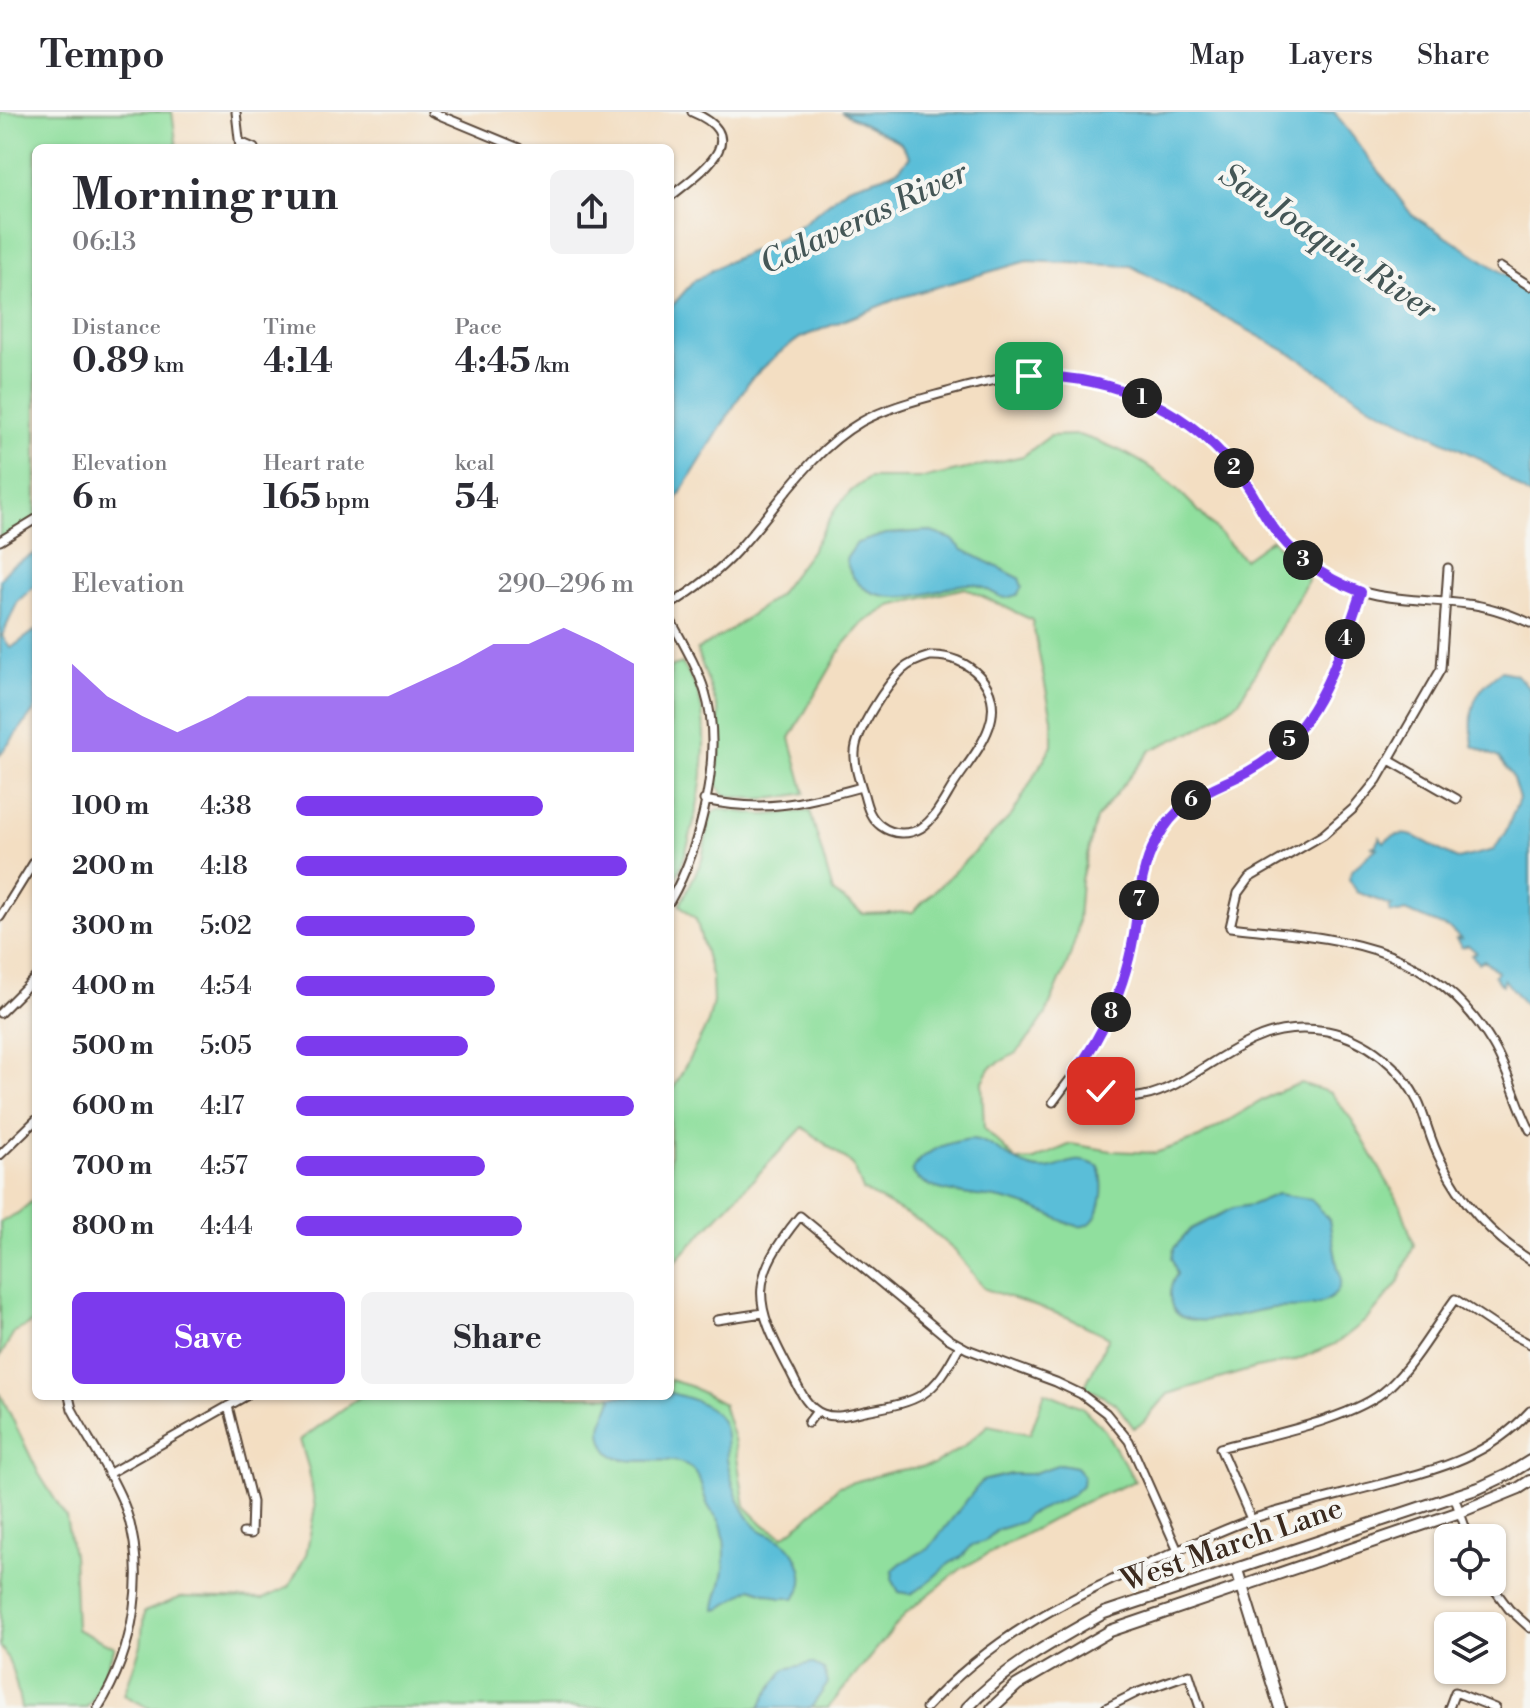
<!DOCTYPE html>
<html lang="en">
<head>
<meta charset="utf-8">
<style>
  body { margin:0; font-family:"Libre Bodoni",serif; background:#f2f2f3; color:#2b2b33; height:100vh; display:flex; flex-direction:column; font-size:30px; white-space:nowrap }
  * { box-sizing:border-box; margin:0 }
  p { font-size:26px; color:#7c7c81 }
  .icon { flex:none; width:44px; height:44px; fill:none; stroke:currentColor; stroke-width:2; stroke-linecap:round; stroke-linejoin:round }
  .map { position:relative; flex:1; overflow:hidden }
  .details { position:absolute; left:32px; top:32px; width:642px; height:1256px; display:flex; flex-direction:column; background:#fff; border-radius:12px; box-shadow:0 2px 6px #0004 }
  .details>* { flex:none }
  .fabs { position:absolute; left:1434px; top:1412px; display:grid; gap:16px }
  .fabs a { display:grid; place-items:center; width:72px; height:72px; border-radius:12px; background:#fff; box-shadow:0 2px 6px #0004; font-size:40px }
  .pin { position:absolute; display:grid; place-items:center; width:68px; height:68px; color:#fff; margin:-34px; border-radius:16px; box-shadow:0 4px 12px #0006 }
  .km { position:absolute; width:40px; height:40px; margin:-20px; border-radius:50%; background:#222; color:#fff; font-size:22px; line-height:40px; text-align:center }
  .round { display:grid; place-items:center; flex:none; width:84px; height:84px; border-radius:12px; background:#f2f2f3 }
  .overview { display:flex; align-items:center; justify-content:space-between; height:136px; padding:0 40px }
  h1 { font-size:44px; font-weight:700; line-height:60px }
  .stats { display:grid; grid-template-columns:repeat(3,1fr); gap:12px; height:136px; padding:8px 40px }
  .stats div { display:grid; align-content:center }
  .stats b { font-size:34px; font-weight:700 }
  .stats small { font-size:22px; font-weight:400 }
  .stats p { font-size:22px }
  .chart { height:224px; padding:16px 40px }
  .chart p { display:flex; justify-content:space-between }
  .chart svg { width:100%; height:144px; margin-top:8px; fill:#7c3aed; opacity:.7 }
  .action { display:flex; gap:16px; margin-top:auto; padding:16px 40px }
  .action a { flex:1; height:92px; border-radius:12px; background:#7c3aed; color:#fff; font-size:32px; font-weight:700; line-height:92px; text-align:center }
  .action a+a { background:#f2f2f3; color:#2b2b33 }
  ul { padding:0 40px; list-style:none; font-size:26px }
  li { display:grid; grid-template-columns:128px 96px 1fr; align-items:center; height:60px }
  li i { height:20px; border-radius:10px; background:#7c3aed }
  header { display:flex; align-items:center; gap:48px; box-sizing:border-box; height:112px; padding:0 40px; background:#fff; border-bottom:2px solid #e1e1e2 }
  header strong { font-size:38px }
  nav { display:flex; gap:44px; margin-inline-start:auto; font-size:28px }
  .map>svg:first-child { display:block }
  .green { fill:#90df9e; stroke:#66845e; stroke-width:2 }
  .water { fill:#5abed8; stroke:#4a747b; stroke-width:2 }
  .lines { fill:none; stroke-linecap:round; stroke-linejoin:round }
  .street-casing { stroke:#574537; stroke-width:11 }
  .secondary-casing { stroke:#574537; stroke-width:14 }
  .street { stroke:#fff; stroke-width:7 }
  .secondary { stroke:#fff; stroke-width:10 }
  .route-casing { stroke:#fff; stroke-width:16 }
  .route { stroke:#7c3aed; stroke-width:10 }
  .labels { text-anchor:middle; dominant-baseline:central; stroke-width:8; stroke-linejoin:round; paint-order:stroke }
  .street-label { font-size:30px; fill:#3b2a1e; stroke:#f6f6f2 }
  .water-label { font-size:32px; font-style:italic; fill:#445656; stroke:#f6f6f2 }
</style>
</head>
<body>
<header>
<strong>Tempo</strong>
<nav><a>Map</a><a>Layers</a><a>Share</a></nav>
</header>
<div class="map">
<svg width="1530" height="1596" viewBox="0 0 1530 1596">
  <rect width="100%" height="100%" fill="#f6f6f2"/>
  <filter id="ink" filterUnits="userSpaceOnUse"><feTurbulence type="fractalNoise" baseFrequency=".0125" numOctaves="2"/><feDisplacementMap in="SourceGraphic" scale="16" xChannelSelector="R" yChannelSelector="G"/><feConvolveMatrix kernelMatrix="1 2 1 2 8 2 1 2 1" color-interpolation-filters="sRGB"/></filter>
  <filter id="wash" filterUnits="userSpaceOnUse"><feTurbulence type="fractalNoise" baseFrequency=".006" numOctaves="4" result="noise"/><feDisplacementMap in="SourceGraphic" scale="32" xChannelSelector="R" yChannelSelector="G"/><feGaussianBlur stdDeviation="1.8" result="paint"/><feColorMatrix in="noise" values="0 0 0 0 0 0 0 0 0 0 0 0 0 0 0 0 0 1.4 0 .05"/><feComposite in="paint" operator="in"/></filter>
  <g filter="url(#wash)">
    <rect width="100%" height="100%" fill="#f3dec2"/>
    <!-- green -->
    <path class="green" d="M 0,0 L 172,0 L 177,36 L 36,36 L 36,407 L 0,432 Z
      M 1078,323 C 1163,347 1185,388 1244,447 L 1272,427 L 1285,443 L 1307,461 L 1308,468 L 1239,589 L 1202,615 L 1151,638 L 1096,707 L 1081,768 L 1077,822 L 1068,850 L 1046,902 L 1031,924 L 1016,941 L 991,955 L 982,971 L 984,1016 L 1017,1049 L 1034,1048 L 1071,1032 L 1112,1039 L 1155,1041 L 1199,1026 L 1273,982 L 1301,971 L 1331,981 L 1352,1008 L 1401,1094 L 1414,1133 L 1398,1171 L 1369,1206 L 1337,1231 L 1294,1249 L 1256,1256 L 1168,1282 L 1143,1311 L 1134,1316 L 1116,1292 L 1085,1274 L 1109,1225 L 1067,1205 L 985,1177 L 955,1139 L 922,1111 L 863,1078 L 853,1053 L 803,1015 L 670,1155 L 670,983 L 708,911 L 713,890 L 712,866 L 696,807 L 680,793 L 702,748 L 710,703 L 719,697 L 763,703 L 810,699 L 833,780 L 863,802 L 913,800 L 1012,703 L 1052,633 L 1052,607 L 1032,508 L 965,476 L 891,494 L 863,511 L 843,534 L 790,626 L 805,681 C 777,687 751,690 723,682 L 716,671 L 721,630 L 718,598 L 697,538 L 729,519 L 778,483 L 811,439 L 836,396 L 851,379 L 869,366 L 926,366 L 1023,344 L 1050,324 Z
      M 682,551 C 687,559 693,569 697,578 C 715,630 695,731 670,779 L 670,555 Z
      M 36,1086 L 36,1209 L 14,1220 L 0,1245 L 0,1110 L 18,1101 Z
      M 670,1268 L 690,1274 L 723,1292 L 734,1327 L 745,1394 L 764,1413 L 784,1424 L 805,1408 L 839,1374 L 894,1359 L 933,1353 L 963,1335 L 988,1313 L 1030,1322 L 1045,1280 L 1082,1295 L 1104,1317 L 1135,1369 L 1085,1390 L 962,1456 L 907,1500 L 828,1596 L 149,1596 L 124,1583 L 141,1533 L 144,1500 L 182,1485 L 263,1487 L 289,1475 L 306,1443 L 315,1396 L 309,1358 L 300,1328 L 361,1284 L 670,1284 Z
      M 0,1281 L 39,1362 L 66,1405 L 73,1443 L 76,1517 L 115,1535 L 93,1588 L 86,1596 L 21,1596 C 17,1575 13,1552 0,1534 Z"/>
    <!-- water -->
    <path class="water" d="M 841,0 L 1334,0 L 1412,103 L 1530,178 L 1530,384 L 1479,346 L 1371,294 L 1295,244 L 1131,154 L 1027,149 L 899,186 L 800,226 L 778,242 L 750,268 L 670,398 L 670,196 L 694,169 L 723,152 L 780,126 L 804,111 L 848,75 L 884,64 L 899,57 L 910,45 L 900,30 Z
      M 928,419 L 952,427 L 963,438 L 1019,466 L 1022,475 L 1017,483 L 1006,486 C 994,484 983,472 971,472 C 958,471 947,477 934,480 C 899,489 855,490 846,447 L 857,431 L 886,422 Z
      M 36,441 L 36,473 L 18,489 L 2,524 L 11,536 L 36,518 L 36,596 L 0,643 L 0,467 L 11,454 Z
      M 1501,559 L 1515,562 L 1530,576 L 1530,899 L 1504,867 L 1503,873 L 1499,871 L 1494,863 L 1498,860 L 1484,848 L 1479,851 L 1471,843 L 1476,840 L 1468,833 L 1462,836 L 1456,827 L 1461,827 L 1450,817 L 1405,799 L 1399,801 L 1390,800 L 1389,796 L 1392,794 L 1357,780 L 1349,767 L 1353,757 L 1377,736 L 1371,735 L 1375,734 L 1380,725 L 1384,730 C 1409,709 1432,738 1458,747 L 1494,738 L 1506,719 L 1519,687 L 1512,664 L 1499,646 L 1473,634 C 1469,599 1471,580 1501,559 Z
      M 971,1027 C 995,1029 1012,1054 1039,1057 C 1065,1059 1070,1039 1099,1055 C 1104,1069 1103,1084 1099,1097 C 1088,1130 1064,1107 1043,1100 C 1029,1094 1011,1089 996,1086 C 977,1084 918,1080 912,1058 C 924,1038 948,1030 971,1027 Z
      M 1277,1082 L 1311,1087 L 1329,1108 L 1338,1157 C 1343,1166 1341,1177 1333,1184 C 1315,1199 1294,1195 1273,1196 C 1249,1198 1179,1226 1171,1191 C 1168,1180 1171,1171 1177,1162 L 1172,1146 L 1174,1136 L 1191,1117 L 1233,1096 L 1251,1093 Z
      M 670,1281 C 689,1286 706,1290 719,1305 C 728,1317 726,1332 727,1347 C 731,1369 737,1391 751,1409 C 762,1423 769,1420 781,1428 C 799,1440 811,1470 794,1486 L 780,1486 L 751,1476 L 720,1497 L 715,1498 C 715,1487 720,1479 722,1468 C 726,1452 726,1428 721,1412 C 719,1406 714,1403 710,1397 C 701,1383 704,1364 688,1354 C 663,1337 605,1369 601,1319 C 600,1306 612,1297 612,1284 L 670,1284 Z
      M 1060,1352 L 1076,1355 L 1083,1363 L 1082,1373 L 1071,1384 L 1027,1403 L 1022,1410 L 997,1418 L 985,1429 L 972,1433 L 962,1445 L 950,1451 L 921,1476 L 910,1482 L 899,1480 L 892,1467 L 893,1458 L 901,1451 L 929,1436 L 982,1369 L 1011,1362 L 1031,1362 Z
      M 812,1551 L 824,1558 L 828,1571 L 811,1596 L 760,1596 L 766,1583 L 785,1557 Z"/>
  </g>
  <g filter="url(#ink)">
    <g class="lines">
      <!-- street casing -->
      <g class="street-casing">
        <path id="street" d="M 236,0 L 240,36
          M 432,0 L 519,36
          M 240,30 L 254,36
          M 670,85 C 699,61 755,26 692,0
          M 1500,155 L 1530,174
          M 0,429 L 36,407
          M 1448,456 L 1441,557 L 1377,668 L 1354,696 L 1323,723 L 1249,766 L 1238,781 L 1230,815 C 1338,827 1430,828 1493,933 C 1509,960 1516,990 1530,1018
          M 1361,480 C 1341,538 1322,605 1272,644 C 1228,678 1187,672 1156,729 C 1140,758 1139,791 1134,823 C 1126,875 1105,920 1074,962 C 1141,1022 1194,952 1255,927 C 1277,917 1303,915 1327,919 C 1367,927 1402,955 1419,992 C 1427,1011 1431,1031 1441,1049 C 1461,1090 1492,1124 1530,1148
          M 670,493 C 694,478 717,461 736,440 C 777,396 808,341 861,310 C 888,295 918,288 947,280 C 966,275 986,269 1006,266 C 1090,254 1173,287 1229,350 C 1264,390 1277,436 1326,464 C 1371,491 1417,486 1467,492 C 1489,494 1510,502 1530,511
          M 670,507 C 683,531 697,554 705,580 C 724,641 701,735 670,789
          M 930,544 C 968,542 1004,575 989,615 C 982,635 966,654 954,672 C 945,686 936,706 921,716 C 909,723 893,723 881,714 C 870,706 867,695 864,683 C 860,670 854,655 855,641 C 855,620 887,572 903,557 C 911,550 920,547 930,544 Z
          M 1389,648 L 1457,687
          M 704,688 C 768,701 801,691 861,675
          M 0,805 L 36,747
          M 0,901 L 36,865
          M 1053,990 L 1074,962
          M 0,1043 L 36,1008
          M 717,1208 L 763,1201
          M 960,1233 C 933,1285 921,1289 865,1299 C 852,1302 836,1307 823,1302 C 805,1295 798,1274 790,1259 C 752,1189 749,1167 800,1104 L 949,1227 L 967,1237 L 1056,1270 L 1081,1282 L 1106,1301 L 1129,1329 L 1178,1439
          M 69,1284 L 72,1297 C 89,1329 112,1361 125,1395 C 148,1459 134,1539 98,1596
          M 228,1294 L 252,1390 L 251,1422 L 243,1421
          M 808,1311 L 817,1299
          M 108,1362 L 246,1284
          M 1454,1384 L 1469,1426
          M 1251,1407 L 1220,1336 C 1265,1324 1355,1307 1388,1276 C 1414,1252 1434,1216 1455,1187 L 1494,1213 L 1530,1232
          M 1489,1470 L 1509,1497 L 1530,1516
          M 926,1596 C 997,1519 1072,1485 1166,1444 C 1197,1430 1229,1414 1261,1404 C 1302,1392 1344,1382 1385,1371 C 1442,1356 1489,1344 1530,1299
          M 1106,1596 L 1136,1581 L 1189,1562 L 1200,1596
          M 1449,1596 L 1455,1580 L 1495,1596"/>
      </g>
      <!-- secondary casing -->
      <g class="secondary-casing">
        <path id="secondary" d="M 1237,1458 L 1280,1596
          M 967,1596 C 1004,1556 1056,1528 1104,1501 L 1479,1376 L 1509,1362 L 1530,1349
          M 992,1596 L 1017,1573 L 1110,1519 L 1460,1400 L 1519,1376 L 1530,1369"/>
      </g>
      <!-- street -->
      <use href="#street" class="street"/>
      <!-- secondary -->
      <use href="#secondary" class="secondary"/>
    </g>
  </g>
  <g class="lines" filter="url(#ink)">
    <!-- route casing -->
    <g class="route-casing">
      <path id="route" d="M 1029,264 C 1115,263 1195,299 1245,370 C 1254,383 1261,398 1270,411 C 1293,445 1324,466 1361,480 C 1341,538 1322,605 1272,644 C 1229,678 1187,672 1156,729 C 1140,758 1139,791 1134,823 C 1125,875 1105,920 1074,962 L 1101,979"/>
    </g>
    <!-- route -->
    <use href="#route" class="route"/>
  </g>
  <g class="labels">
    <!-- street labels -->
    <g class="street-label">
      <text transform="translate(1232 1433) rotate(-19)">West March Lane</text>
    </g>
    <!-- water labels -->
    <g class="water-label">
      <text transform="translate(864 106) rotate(-25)">Calaveras River</text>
      <text transform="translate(1328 130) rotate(34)">San Joaquin River</text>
    </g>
  </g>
</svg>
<div class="fabs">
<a><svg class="icon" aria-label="locate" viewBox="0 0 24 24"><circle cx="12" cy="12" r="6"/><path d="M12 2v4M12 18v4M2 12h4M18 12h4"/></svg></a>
<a><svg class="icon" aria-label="layers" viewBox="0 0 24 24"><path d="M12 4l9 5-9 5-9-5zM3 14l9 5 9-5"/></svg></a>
</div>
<div class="pin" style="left:1029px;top:264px;background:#1e9e55"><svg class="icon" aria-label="arrive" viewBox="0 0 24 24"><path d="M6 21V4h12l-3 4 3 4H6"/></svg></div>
<div class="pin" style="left:1101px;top:979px;background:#d93025"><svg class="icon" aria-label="check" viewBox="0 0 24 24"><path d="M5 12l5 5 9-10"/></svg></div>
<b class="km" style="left:1142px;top:286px">1</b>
<b class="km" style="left:1234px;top:356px">2</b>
<b class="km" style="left:1303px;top:448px">3</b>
<b class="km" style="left:1345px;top:527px">4</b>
<b class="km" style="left:1289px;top:628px">5</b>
<b class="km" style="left:1191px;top:688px">6</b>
<b class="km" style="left:1139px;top:788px">7</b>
<b class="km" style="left:1111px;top:900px">8</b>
<section class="details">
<div class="overview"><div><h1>Morning run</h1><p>06:13</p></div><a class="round"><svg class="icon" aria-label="share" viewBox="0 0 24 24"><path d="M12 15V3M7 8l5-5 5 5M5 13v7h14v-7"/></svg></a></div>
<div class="stats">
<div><p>Distance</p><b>0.89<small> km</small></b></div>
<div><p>Time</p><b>4:14</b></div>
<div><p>Pace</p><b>4:45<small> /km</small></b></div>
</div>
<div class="stats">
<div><p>Elevation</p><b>6<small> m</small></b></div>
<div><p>Heart rate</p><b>165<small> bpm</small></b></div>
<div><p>kcal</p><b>54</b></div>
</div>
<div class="chart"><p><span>Elevation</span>290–296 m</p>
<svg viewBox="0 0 160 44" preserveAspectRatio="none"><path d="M0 44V17L10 27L20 33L30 38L40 33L50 27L60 27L70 27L80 27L90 27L100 22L110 17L120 11L130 11L140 6L150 11L160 17V44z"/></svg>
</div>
<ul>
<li><b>100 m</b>4:38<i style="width:73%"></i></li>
<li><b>200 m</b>4:18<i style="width:98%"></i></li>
<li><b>300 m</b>5:02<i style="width:53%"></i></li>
<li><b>400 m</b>4:54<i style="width:59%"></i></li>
<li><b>500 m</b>5:05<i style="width:51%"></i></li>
<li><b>600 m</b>4:17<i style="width:100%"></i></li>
<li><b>700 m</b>4:57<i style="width:56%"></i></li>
<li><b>800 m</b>4:44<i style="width:67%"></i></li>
</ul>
<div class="action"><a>Save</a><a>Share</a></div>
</section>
</div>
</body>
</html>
